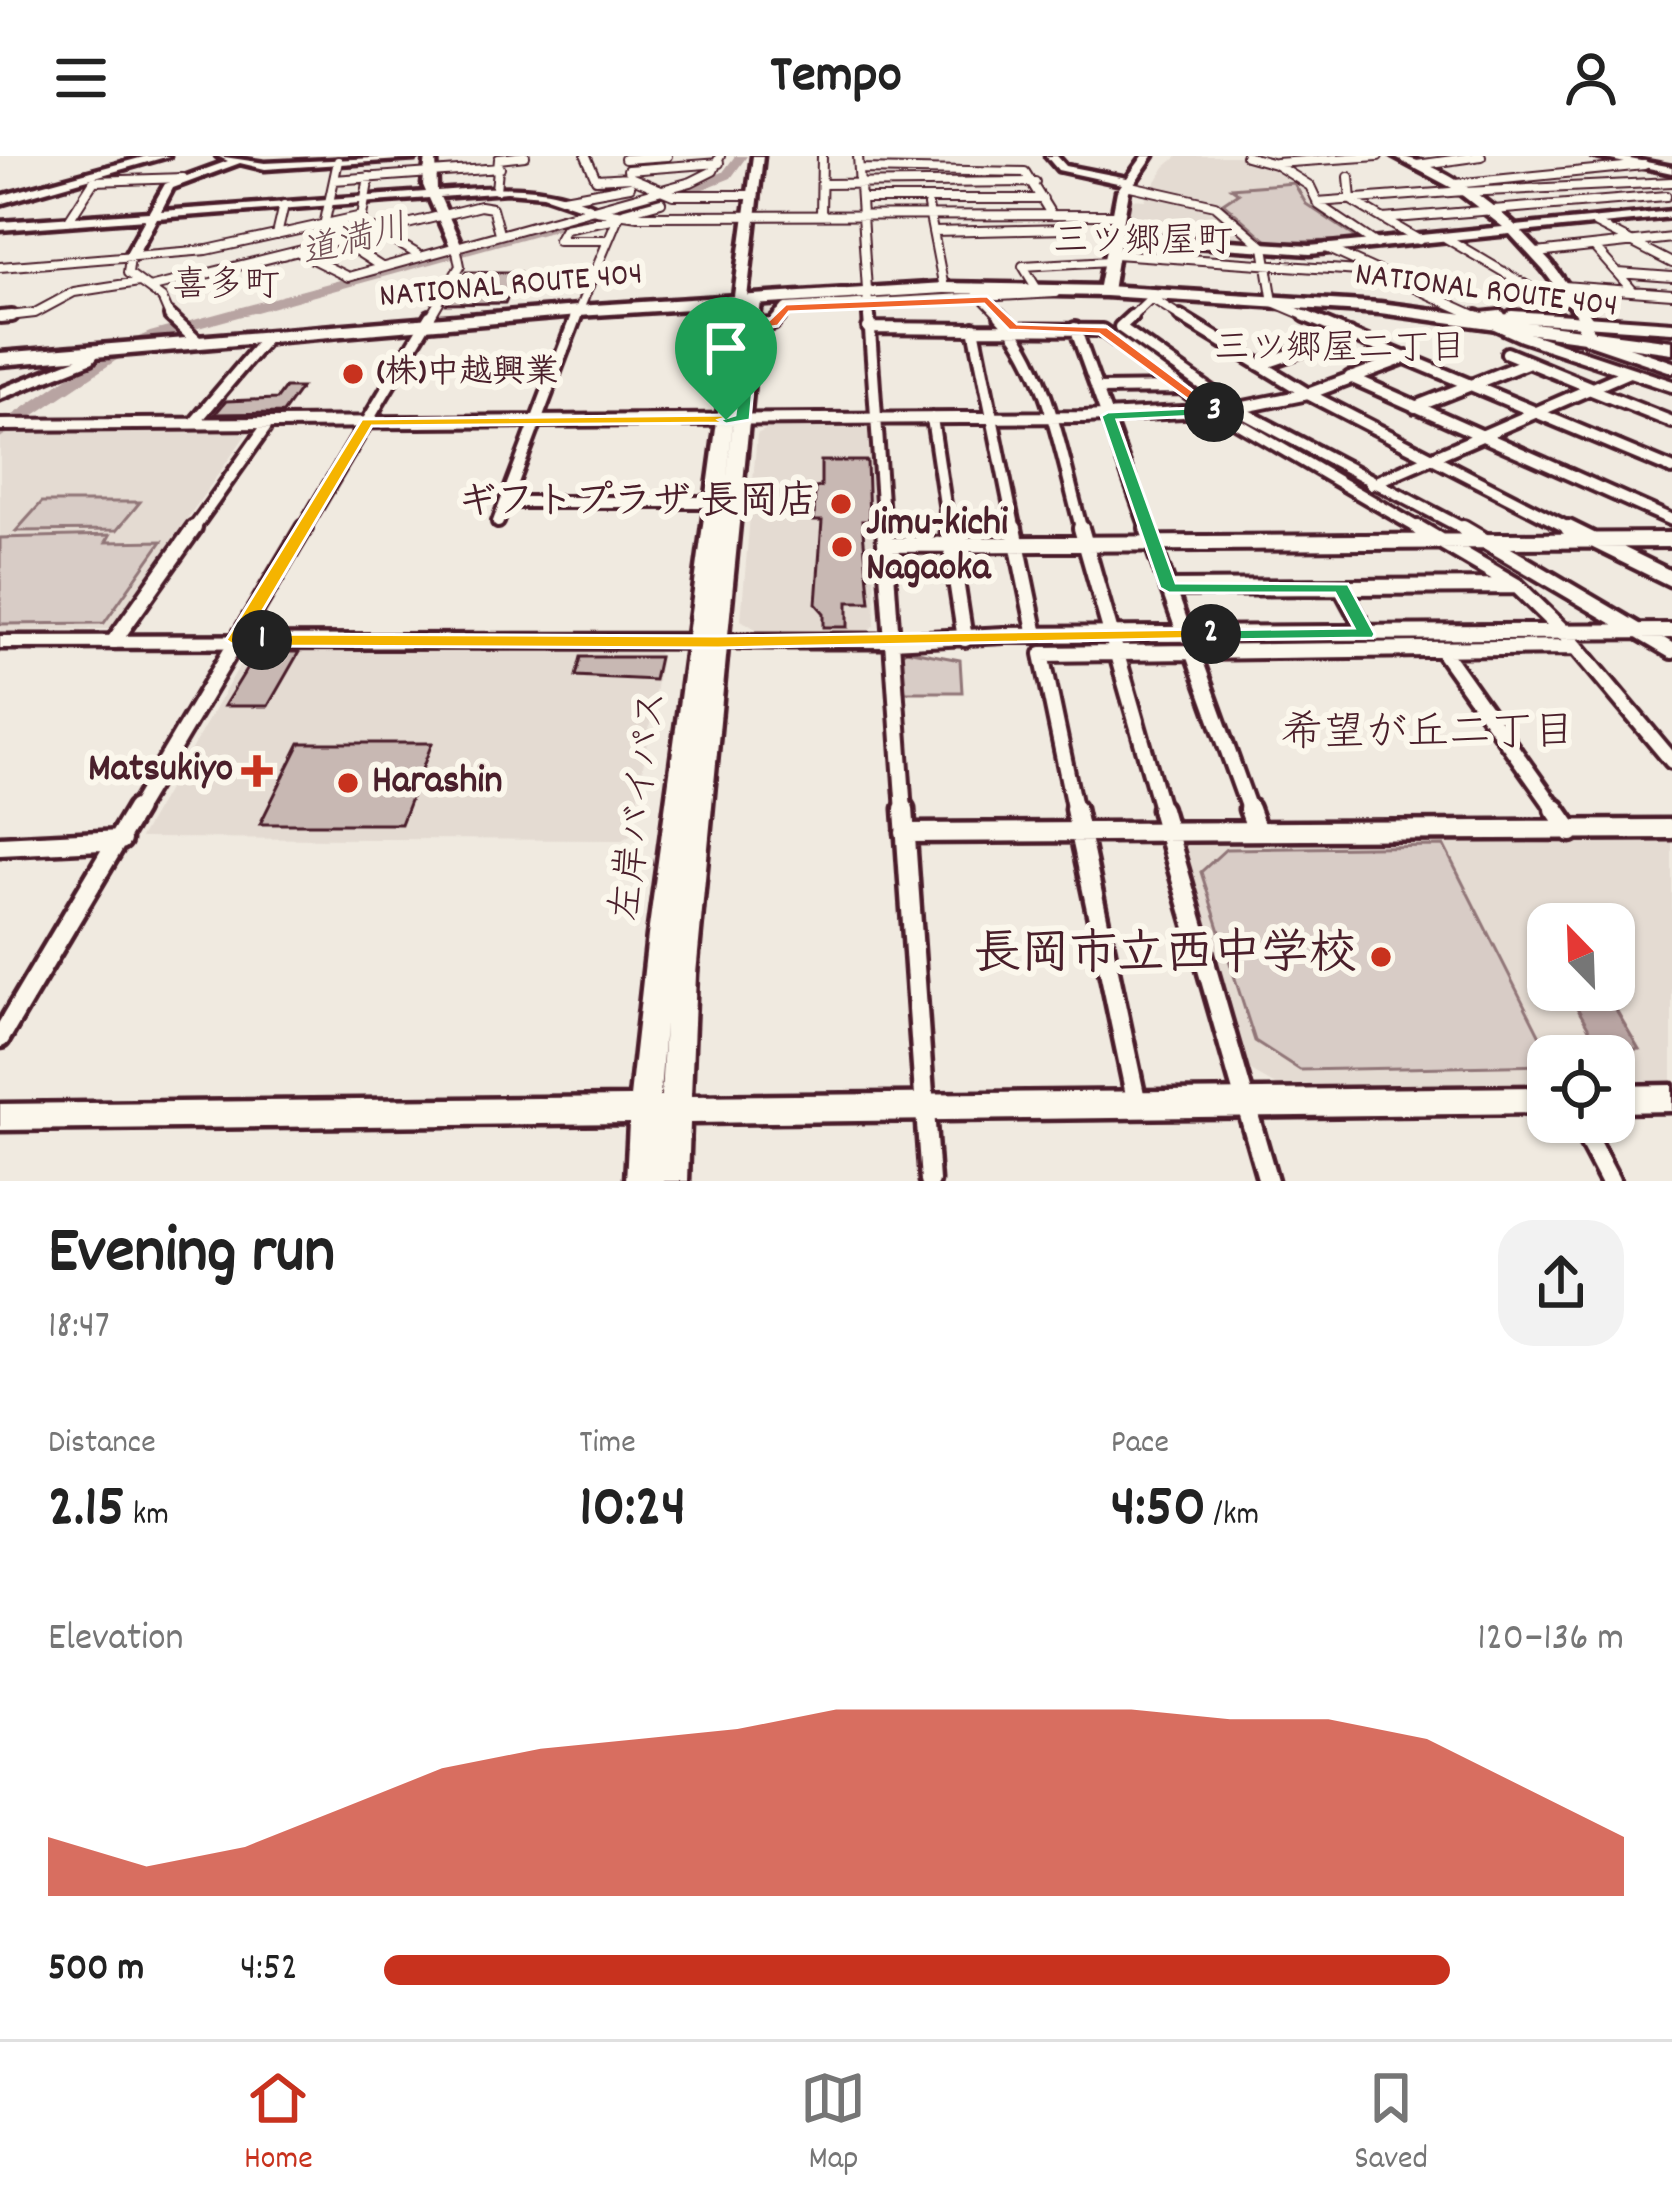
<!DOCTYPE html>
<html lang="en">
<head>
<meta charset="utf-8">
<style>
  body { margin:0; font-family:Dekko,"Klee One",sans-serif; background:#f2f2f2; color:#222; height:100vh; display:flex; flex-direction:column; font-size:45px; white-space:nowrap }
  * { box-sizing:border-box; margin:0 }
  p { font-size:39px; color:#767676 }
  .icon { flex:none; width:66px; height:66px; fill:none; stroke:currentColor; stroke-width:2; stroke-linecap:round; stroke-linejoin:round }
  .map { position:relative; height:1025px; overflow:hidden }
  .panel { display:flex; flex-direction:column; background:#fff; flex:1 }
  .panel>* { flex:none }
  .needle { width:78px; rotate:337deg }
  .buttons { position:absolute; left:1527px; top:747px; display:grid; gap:24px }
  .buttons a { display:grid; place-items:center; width:108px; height:108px; border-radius:24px; background:#fff; box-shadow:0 3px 9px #0004; font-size:60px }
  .pin { position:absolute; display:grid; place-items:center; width:102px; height:102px; color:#fff; margin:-123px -51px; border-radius:50% 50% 50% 0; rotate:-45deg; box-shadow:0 0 12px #0007 }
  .pin .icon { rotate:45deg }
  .km { position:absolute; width:60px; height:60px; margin:-30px; border-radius:50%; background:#222; color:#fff; font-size:33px; line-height:60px; text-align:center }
  .round { display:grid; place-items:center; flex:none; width:126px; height:126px; border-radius:36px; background:#f2f2f2 }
  .headline { display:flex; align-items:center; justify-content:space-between; height:204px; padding:0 48px }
  h1 { font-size:66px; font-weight:800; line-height:90px }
  .metrics { display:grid; grid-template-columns:repeat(3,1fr); gap:18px; height:204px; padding:12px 48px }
  .metrics div { display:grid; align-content:center }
  .metrics b { font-size:60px; font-weight:800 }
  .metrics small { font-size:33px; font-weight:400 }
  .metrics p { font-size:33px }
  .chart { height:336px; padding:24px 48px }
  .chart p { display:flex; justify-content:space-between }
  .chart svg { width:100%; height:216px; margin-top:12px; fill:#c8321e; opacity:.7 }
  ul { padding:0 48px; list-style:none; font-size:39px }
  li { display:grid; grid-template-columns:192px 144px 1fr; align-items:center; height:90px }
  li i { height:30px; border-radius:15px; background:#c8321e }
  header { display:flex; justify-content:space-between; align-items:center; height:156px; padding:0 48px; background:#fff; font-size:54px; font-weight:800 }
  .tab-bar { display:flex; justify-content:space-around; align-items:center; height:168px; border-top:3px solid #e0e0e0; background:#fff; font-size:33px; color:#767676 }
  .tab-bar a { display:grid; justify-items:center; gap:6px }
  .tab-bar .selected { color:#c8321e }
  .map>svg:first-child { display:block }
  .built { fill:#e4dbd2; fill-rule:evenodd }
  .green { fill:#d8ccc6; stroke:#917678; stroke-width:3 }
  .water { fill:#b8a4a2; stroke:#8c6f72; stroke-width:3 }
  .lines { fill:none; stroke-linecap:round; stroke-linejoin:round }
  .river { fill:#b8a4a2; fill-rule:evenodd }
  .building { fill:#c8b8b3; stroke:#4a1f2b; stroke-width:3 }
  .street-far3-casing { stroke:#4a1f2b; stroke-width:12 }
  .street-far2-casing { stroke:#4a1f2b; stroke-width:18 }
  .street-far1-casing { stroke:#4a1f2b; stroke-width:22 }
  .street-casing { stroke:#4a1f2b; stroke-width:27 }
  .secondary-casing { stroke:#4a1f2b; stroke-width:9 }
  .primary-casing { stroke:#4a1f2b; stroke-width:9 }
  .highway-casing { stroke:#4a1f2b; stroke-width:9 }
  .street-far3 { stroke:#fbf7ec; stroke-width:8 }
  .street-far2 { stroke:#fbf7ec; stroke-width:10 }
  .street-far1 { stroke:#fbf7ec; stroke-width:14 }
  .street { stroke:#fbf7ec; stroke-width:18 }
  .secondary { fill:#fbf7ec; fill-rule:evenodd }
  .primary { fill:#fbf7ec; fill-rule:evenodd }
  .highway { fill:#fbf7ec; fill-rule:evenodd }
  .split-1 { fill:#f5b400; stroke:#fff; stroke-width:3 }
  .split-2 { fill:#f5b400; stroke:#fff; stroke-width:3 }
  .split-3 { fill:#22a559; stroke:#fff; stroke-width:3 }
  .split-4 { fill:#f0652b; stroke:#fff; stroke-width:3 }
  .split-5 { fill:#22a559; stroke:#fff; stroke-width:3 }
  .poi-dot { fill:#c8321e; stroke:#fbf7ec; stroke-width:4.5 }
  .labels { text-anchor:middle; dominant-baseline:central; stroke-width:12; stroke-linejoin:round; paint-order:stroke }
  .far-street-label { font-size:33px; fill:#4a1f2b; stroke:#fbf7ec }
  .far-poi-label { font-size:33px; font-weight:bold; fill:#4a1f2b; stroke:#fbf7ec; text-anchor:start }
  .far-water-label { font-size:36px; font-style:italic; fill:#704e55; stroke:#fbf7ec }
  .far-neighbourhood-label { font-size:36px; fill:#4a1f2b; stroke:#fbf7ec }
  .poi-label { font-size:39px; font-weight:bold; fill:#4a1f2b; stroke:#fbf7ec; text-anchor:end }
  .street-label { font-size:39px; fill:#4a1f2b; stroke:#fbf7ec }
  .neighbourhood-label { font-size:42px; fill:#4a1f2b; stroke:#fbf7ec }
  .near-poi-label { font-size:48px; font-weight:bold; fill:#4a1f2b; stroke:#fbf7ec; text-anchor:end }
</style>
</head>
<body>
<header><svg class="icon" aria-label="menu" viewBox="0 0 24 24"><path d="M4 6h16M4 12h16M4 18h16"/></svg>Tempo<svg class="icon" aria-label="person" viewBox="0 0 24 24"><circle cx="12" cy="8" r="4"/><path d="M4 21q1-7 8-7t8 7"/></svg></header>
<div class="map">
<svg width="1672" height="1025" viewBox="0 0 1672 1025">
  <rect width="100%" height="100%" fill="#f0eae0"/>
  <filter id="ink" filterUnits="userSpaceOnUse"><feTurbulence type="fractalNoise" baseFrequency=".00833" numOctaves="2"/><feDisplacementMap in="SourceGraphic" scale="24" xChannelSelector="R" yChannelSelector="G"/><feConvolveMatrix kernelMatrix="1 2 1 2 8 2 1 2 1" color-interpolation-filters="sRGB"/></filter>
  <g filter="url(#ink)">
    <!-- built -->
    <path class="built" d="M 1178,0 L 1243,0 L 1270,8 L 1305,30 L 1313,49 L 1368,85 L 1270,89 L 1218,48 L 1152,32 L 1165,11 Z
      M 1148,35 L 1210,49 L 1257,88 L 1123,78 L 1131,43 L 1145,44 Z
      M 860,269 L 872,275 L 875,469 L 865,477 L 764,478 L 741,464 L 757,278 L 772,270 Z
      M 252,270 L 110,473 L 0,475 L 0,279 L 10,272 Z
      M 352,493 L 657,495 L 661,501 L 632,678 L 622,684 L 140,682 L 244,502 L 253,494 Z
      M 1672,686 L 1672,928 L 1614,928 L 1614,900 L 1548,900 L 1548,929 L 1279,931 L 1244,911 L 1181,687 ZM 1548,768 L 1614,768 L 1614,834 L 1548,834 Z"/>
    <!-- green -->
    <path class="green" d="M 1294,27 L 1306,48 L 1360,84 L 1269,87 L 1223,47 L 1238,37 L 1231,32 Z
      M 42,346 L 140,346 L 117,374 L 16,375 Z
      M 110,379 L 106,386 L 162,385 L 104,467 L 0,468 L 0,382 Z
      M 906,494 L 960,504 L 962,536 L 905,536 L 900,498 Z
      M 1444,690 L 1550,900 L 1548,909 L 1300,914 L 1255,885 L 1201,716 L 1226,693 Z"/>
    <!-- water -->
    <path class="water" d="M 1608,840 L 1639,893 L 1601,894 L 1571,841 Z"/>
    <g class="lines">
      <!-- river -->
      <path class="river" d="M 735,0 L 747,0 L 731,22 L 706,32 L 162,182 L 115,205 L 0,282 L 0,268 L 103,197 L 150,176 L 698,26 L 723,16 Z"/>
    </g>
    <!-- building -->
    <path class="building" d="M 466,116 L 519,116 L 505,147 L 447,148 Z
      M 285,232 L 301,232 L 283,257 L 215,258 L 226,245 L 277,243 Z
      M 821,305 L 867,305 L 869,365 L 862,365 L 870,446 L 848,446 L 848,471 L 824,471 L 824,457 L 816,448 L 822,365 L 814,365 L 815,332 L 821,331 Z
      M 257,496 L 299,496 L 268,550 L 224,550 Z
      M 581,501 L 659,501 L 654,524 L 576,520 Z
      M 300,587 L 432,587 L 401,668 L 260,668 Z"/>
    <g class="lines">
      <!-- street-far3 casing -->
      <g class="street-far3-casing">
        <path id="street-far3" d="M 586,0 L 596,23 L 630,21 L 673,39 L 753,39
          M 858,0 L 869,163
          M 1246,0 L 1275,8 L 1310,30 L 1319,49 L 1377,88
          M 625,3 L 667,0
          M 1276,7 L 1378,0
          M 1417,9 L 1481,0
          M 859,13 L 1025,16 L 1051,58
          M 628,14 L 719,7
          M 1349,21 L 1351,44 L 1419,84
          M 334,24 L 500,12
          M 822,28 L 1035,26
          M 1455,28 L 1644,9
          M 1126,29 L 1215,49 L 1264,91 L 1273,146 L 1313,163
          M 496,34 L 499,3 L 525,0
          M 1465,36 L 1672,26
          M 564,42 L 630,30
          M 861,43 L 1043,43
          M 1317,46 L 1464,35
          M 928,50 L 944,132
          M 596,54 L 638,60 L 1120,59
          M 625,56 L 661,46
          M 821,59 L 822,0
          M 1383,63 L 1666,40
          M 69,64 L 94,25 L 183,22
          M 1596,68 L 1672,107
          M 335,70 L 325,65 L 338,5
          M 375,73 L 417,98
          M 933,76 L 1067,73
          M 277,79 L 284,49
          M 1446,82 L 1546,141 L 1575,145
          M 338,83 L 380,110
          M 605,84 L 558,84 L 565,72 L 611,63
          M 1327,92 L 1483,163
          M 1595,92 L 1633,135
          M 300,97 L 348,121 L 691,26 L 713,15 L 720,0
          M 1537,97 L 1672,82
          M 1115,98 L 1359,115 L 1365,111
          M 130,101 L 128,117 L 162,142 L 171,163
          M 0,111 L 207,94 L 362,60 L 369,21
          M 1618,117 L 1672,121
          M 1563,130 L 1672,138
          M 149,132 L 480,50 L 492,52 L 499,77
          M 973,132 L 1003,163
          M 1037,133 L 1023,110 L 1110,105
          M 1145,138 L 1185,163
          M 0,161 L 35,157 L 74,136 L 139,126
          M 1481,162 L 1554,163
          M 429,163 L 460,110 L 456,90
          M 575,163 L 619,59
          M 777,163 L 786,152 L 1055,137
          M 1129,163 L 1150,143"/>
      </g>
      <!-- street-far2 casing -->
      <g class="street-far2-casing">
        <path id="street-far2" d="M 170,160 L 199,187
          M 869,160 L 884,375
          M 1000,160 C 1049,210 1063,308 1082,375
          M 1132,160 L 1120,171 L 1236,253 L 1468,375
          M 1180,160 L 1308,238 L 1574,375
          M 1305,160 L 1672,313
          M 1477,160 L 1522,180 L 1672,230
          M 1512,160 L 1672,171
          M 0,161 L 12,160
          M 1481,162 L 1500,160
          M 752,169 L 773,168 L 780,160
          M 868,172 L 1102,174 L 1195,242 L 1423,375
          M 974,172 L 1015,375
          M 1075,172 L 1148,375
          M 1587,182 L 1672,211
          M 1507,197 L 1592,232
          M 1260,209 L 1350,178
          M 1350,221 L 1672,364
          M 1098,233 L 1181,232
          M 1589,233 L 1672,266
          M 1415,251 L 1529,206
          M 1234,253 L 1308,238 L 1407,201
          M 932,262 L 949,375
          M 194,267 L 267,181
          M 0,269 L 1084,261 L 1222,254
          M 1371,328 L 1629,216
          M 507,346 L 713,346
          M 498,366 L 576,160
          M 192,375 L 268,268
          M 302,375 L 430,160"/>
      </g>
      <!-- street-far1 casing -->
      <g class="street-far1-casing">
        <path id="street-far1" d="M 884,372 L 904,656
          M 948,372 L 965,483
          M 1014,372 L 1036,479
          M 1081,372 L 1162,656
          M 1147,372 L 1185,479
          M 1418,372 L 1517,430 L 1562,474 L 1672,605
          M 1463,372 L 1672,495
          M 1568,372 L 1672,423
          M 886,389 L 1672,384
          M 1341,431 L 1366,477
          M 1169,432 L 1517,430
          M 114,485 L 194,372
          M 891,485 L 1004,479 L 1672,475
          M 1441,493 L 1557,656
          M 1192,495 L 1250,656
          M 135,656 L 304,372
          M 1075,656 L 1042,498 L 1576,491"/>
      </g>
      <!-- street casing -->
      <g class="street-casing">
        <path id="street" d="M 904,653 L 930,1025
          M 1075,653 L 1137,948
          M 1161,653 L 1268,1025
          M 1249,653 L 1257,675
          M 1555,653 L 1571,676
          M 905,677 L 1672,673
          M 0,690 L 121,684
          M 0,882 L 136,653
          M 1579,966 L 1610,1025"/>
      </g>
      <!-- secondary casing -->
      <g class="secondary-casing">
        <path id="secondary" d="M 217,0 L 265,7 L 420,0 L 415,3 L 265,13 L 240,7 L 173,32 L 161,55 L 426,36 L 423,29 L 426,0 L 436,0 L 437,35 C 494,31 550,25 602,54 L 596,57 L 543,39 L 507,36 L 440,41 L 462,90 L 456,94 L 450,90 L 429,42 L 157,62 L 136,101 L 130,105 L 124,101 L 145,63 L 0,74 L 0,66 L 149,56 L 165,28 L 228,5 Z
          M 753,0 L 763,0 L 726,328 L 747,144 L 754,140 L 761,144 L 728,479 L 891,479 L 901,485 L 891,491 L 727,491 L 696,818 L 691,940 L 1548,931 L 1548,957 L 690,967 L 688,1025 L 626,1025 L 629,967 L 0,974 L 0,948 L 630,941 L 648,779 L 687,491 L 0,492 L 0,480 L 688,479 ZM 665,867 L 661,940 L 660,940 Z
          M 1046,0 L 1057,0 L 1066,10 L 1127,22 L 1143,0 L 1153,0 L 1129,35 L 1121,78 L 1310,90 L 1503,71 L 1454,33 L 1392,0 C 1431,0 1488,44 1516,70 L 1672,55 L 1672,61 L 1522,76 L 1552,108 L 1595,165 L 1591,170 L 1595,177 L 1588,181 L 1583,180 L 1577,170 L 1581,165 L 1543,114 L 1510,78 L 1310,98 L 1120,85 L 1112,135 L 1105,139 L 1098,135 L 1117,35 L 1122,28 L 1058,14 Z
          M 90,192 L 102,195 L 93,206 L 0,243 L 0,233 L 83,200 Z
          M 1230,248 L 1236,250 L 1236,256 L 1222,259 L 1214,254 Z
          M 1672,929 L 1672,955 L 1614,956 L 1614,930 Z"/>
      </g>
      <!-- primary casing -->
      <g class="primary-casing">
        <path id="primary" d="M 1592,0 L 1614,0 L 1672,11 L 1672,17 Z"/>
      </g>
      <!-- highway casing -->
      <g class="highway-casing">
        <path id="highway" d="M 147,0 L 169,0 L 0,48 L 0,40 Z
          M 944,127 L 1105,130 L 1380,147 L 1672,185 L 1672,197 L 1380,157 L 1105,140 L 944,137 L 578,160 L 0,209 L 0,197 L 578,150 Z"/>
      </g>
      <!-- street-far3 -->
      <use href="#street-far3" class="street-far3"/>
      <!-- street-far2 -->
      <use href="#street-far2" class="street-far2"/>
      <!-- street-far1 -->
      <use href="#street-far1" class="street-far1"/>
      <!-- street -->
      <use href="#street" class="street"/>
      <!-- secondary -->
      <use href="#secondary" class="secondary"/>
      <!-- primary -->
      <use href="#primary" class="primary"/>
      <!-- highway -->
      <use href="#highway" class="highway"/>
    </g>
  </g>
  <!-- split-1 -->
  <path class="split-1" d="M 726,259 L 731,267 L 372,270 L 249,478 L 271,484 C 261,493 236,493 226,484 L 362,263 Z"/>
  <!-- split-2 -->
  <path class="split-2" d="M 1211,473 L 1218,474 L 1218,482 L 718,492 L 262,490 L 252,484 L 262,478 L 718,480 Z"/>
  <!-- split-3 -->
  <path class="split-3" d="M 1214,251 L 1219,259 L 1117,264 L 1176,427 L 1348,428 L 1375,478 L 1373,482 L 1211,484 L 1205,482 L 1205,474 L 1354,472 L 1335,437 L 1169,437 L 1160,432 L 1101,260 L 1108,256 Z"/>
  <!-- split-4 -->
  <path class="split-4" d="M 987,140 L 1017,168 L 1107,171 L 1221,256 L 1209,259 L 1099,178 L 1009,174 L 984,148 L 789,156 L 778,170 L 758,173 L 751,180 L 745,176 L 748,167 L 769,164 L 786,148 Z"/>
  <!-- split-5 -->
  <path class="split-5" d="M 747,174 L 758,176 L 750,264 L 726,268 L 719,264 L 735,259 Z"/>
  <!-- markers -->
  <g class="poi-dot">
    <circle cx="353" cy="218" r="12"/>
    <circle cx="841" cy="348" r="12"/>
    <circle cx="842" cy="391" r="12"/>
    <path d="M251 597h12v12h12v12h-12v12h-12v-12h-12v-12h12z"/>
    <circle cx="348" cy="627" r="12"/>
    <circle cx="1381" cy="801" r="12"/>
  </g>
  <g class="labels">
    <!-- far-street labels -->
    <g class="far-street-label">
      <text transform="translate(511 131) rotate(-5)">NATIONAL ROUTE 404</text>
      <text transform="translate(1486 136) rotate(7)">NATIONAL ROUTE 404</text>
    </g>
    <!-- far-poi labels -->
    <g class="far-poi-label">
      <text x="377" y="218">(株)中越興業</text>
    </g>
    <!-- far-water labels -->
    <g class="far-water-label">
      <text transform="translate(355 87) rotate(-15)">道満川</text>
    </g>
    <!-- far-neighbourhood labels -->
    <g class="far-neighbourhood-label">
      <text x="1143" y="88">三ツ郷屋町</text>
      <text x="226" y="132">喜多町</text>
      <text x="1340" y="195">三ツ郷屋二丁目</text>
    </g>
    <!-- poi labels -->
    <g class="poi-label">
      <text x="817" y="348">ギフトプラザ 長岡店</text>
      <text x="866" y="369" text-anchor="start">Jimu-kichi<tspan x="866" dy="45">Nagaoka</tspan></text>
      <text x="233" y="615">Matsukiyo</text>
      <text x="372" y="627" text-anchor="start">Harashin</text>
    </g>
    <!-- street labels -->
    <g class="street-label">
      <text transform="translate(642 650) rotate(-83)">左岸バイパス</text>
    </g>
    <!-- neighbourhood labels -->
    <g class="neighbourhood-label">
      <text x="1428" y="580">希望が丘二丁目</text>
    </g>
    <!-- near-poi labels -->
    <g class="near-poi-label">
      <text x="1357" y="801">長岡市立西中学校</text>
    </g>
  </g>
</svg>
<div class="buttons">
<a><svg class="needle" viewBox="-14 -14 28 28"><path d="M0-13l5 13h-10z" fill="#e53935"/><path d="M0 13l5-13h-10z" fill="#767676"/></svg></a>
<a><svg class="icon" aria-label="locate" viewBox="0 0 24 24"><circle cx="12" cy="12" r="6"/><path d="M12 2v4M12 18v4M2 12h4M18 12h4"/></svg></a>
</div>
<div class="pin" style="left:726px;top:264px;background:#1e9e55"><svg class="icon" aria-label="arrive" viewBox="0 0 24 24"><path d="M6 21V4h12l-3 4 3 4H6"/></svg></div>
<b class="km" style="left:262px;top:484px">1</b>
<b class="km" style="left:1211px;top:478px">2</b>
<b class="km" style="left:1214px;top:256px">3</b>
</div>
<section class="panel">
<div class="headline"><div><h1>Evening run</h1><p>18:47</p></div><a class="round"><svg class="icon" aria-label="share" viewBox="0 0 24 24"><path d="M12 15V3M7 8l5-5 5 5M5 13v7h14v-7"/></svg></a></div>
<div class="metrics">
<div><p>Distance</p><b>2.15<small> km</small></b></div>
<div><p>Time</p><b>10:24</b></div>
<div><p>Pace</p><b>4:50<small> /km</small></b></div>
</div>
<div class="chart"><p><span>Elevation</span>120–136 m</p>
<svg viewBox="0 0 160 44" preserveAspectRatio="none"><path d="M0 44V32L10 38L20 34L30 26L40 18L50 14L60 12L70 10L80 6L90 6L100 6L110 6L120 8L130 8L140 12L150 22L160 32V44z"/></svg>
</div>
<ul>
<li><b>500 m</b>4:52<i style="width:86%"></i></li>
</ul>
</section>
<nav class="tab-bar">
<a class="selected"><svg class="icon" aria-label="home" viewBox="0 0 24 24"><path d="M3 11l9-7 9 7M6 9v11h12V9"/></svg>Home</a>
<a><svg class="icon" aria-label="map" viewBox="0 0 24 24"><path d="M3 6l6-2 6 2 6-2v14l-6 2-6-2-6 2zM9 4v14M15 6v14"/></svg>Map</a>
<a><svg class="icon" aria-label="saved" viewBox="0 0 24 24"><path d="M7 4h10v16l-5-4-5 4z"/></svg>Saved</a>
</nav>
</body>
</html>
